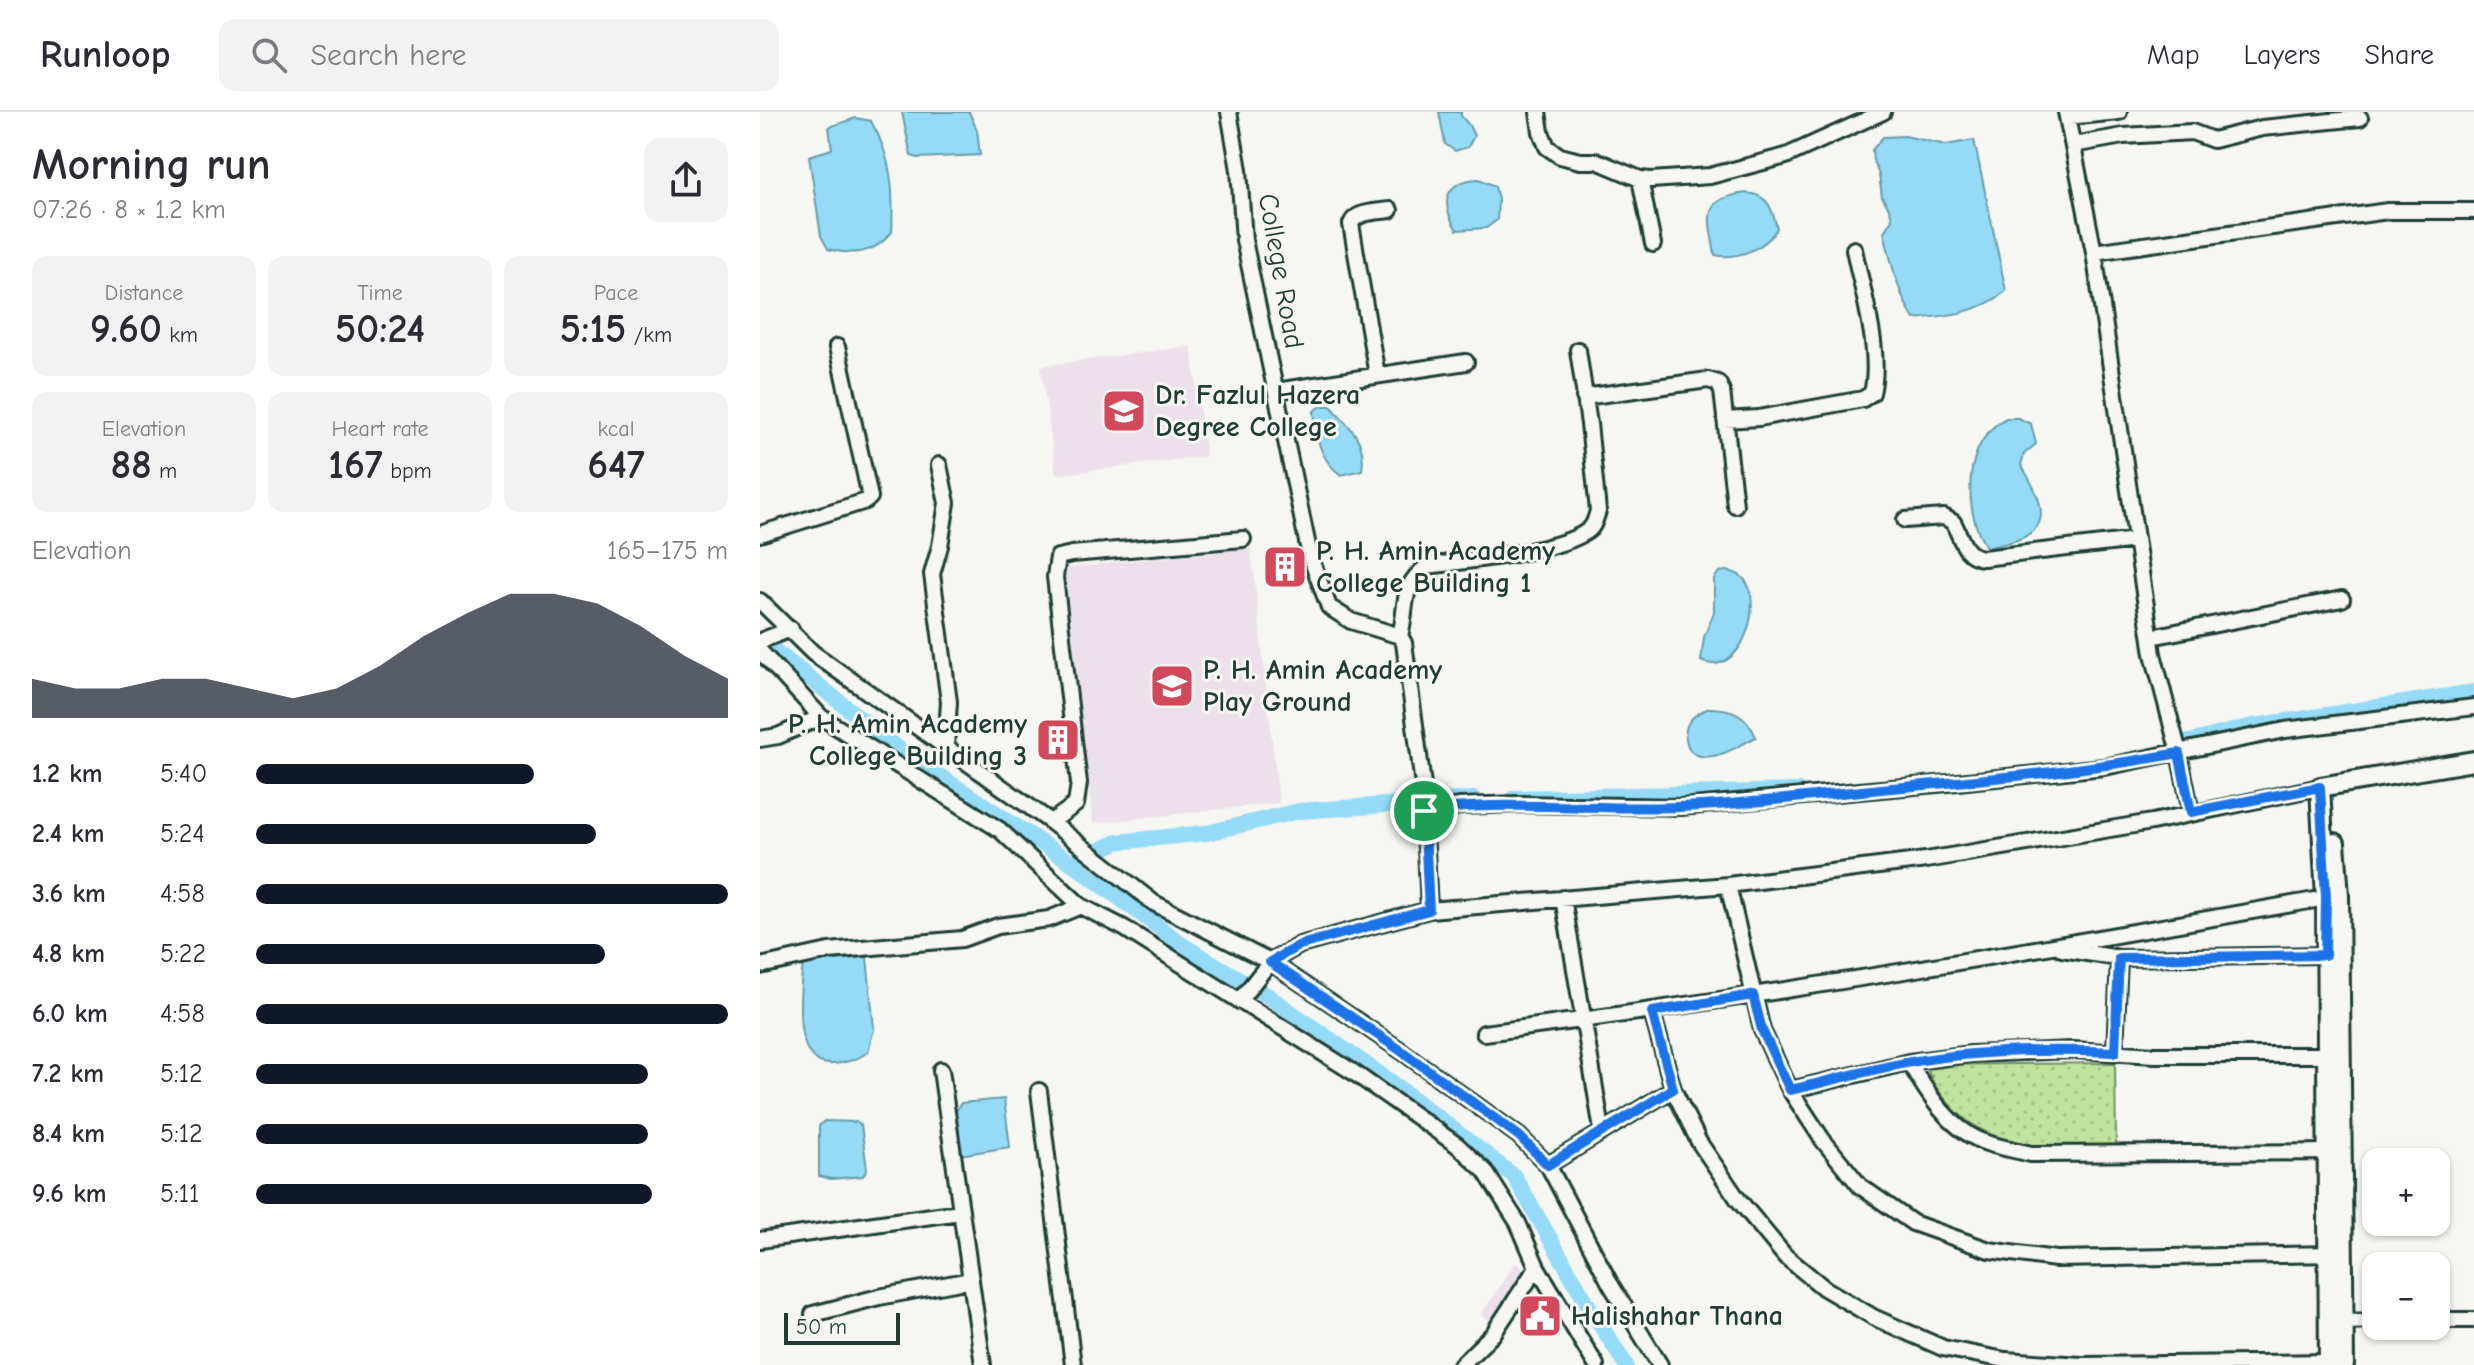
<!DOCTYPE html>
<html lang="en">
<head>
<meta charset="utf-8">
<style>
  body { margin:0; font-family:"Comic Neue",sans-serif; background:#f2f2f3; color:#2b2b33; height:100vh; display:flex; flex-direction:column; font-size:30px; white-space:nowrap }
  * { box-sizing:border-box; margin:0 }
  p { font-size:26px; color:#7c7c81 }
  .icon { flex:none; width:44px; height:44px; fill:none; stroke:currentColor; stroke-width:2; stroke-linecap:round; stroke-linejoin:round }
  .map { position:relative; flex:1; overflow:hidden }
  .sheet { display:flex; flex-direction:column; background:#fff; width:760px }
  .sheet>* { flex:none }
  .fabs { position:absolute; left:1602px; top:1036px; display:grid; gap:16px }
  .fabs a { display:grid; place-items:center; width:88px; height:88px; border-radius:16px; background:#fff; box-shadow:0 2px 6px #0004; font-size:40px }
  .scale { position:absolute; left:24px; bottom:20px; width:116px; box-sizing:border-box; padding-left:8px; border:4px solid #1f3d34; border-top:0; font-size:22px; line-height:28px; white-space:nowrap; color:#1f3d34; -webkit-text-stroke:6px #f6f6f2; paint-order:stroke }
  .pin { position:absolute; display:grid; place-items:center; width:68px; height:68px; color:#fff; margin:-34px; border:4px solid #fff; border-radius:50%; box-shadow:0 2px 8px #0007 }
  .round { display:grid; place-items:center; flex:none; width:84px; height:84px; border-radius:16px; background:#f2f2f3 }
  .overview { display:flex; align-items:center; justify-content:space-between; height:136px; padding:0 32px }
  h1 { font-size:44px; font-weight:600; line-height:60px }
  .stats { display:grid; grid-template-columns:repeat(3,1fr); gap:12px; height:136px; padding:8px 32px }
  .stats div { display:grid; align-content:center; border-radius:16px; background:#f2f2f3; text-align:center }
  .stats b { font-size:40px; font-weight:600 }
  .stats small { font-size:22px; font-weight:400 }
  .stats p { font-size:22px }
  .chart { height:224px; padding:16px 32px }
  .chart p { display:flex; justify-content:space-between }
  .chart svg { width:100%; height:144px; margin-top:8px; fill:#111827; opacity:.7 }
  ul { padding:0 32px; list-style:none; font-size:26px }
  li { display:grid; grid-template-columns:128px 96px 1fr; align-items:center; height:60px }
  li i { height:20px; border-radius:10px; background:#111827 }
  header { display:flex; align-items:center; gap:48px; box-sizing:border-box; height:112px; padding:0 40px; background:#fff; border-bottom:2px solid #e1e1e2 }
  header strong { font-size:38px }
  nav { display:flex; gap:44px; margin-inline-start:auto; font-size:28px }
  .search { width:560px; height:72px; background:#f2f2f3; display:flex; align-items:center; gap:20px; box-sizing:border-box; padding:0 28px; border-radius:16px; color:#7c7c81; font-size:30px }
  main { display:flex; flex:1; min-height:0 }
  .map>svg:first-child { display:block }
  .built { fill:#ece1ea }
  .park { fill:url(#park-dots); stroke:#709068; stroke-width:2 }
  .water { fill:#95dbf7; stroke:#669ca9; stroke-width:2 }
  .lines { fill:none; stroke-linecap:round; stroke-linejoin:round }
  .canal { stroke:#95dbf7; stroke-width:16 }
  .minor-casing { stroke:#1f3d34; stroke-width:20 }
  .tertiary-casing { stroke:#1f3d34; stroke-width:24 }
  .minor { stroke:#f6f6f2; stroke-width:14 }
  .tertiary { stroke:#f6f6f2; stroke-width:18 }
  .route-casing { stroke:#fff; stroke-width:16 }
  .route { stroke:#1a73e8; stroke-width:10 }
  .labels { text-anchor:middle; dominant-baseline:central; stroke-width:6; stroke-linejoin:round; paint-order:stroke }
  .street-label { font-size:28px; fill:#1f3d34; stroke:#f6f6f2 }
  .poi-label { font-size:28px; font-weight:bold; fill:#1f3d34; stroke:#f6f6f2; text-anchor:start }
</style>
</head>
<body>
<header>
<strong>Runloop</strong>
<div class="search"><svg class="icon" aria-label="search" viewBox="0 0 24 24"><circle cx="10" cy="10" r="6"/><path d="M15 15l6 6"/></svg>Search here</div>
<nav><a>Map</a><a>Layers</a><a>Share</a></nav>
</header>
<main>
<section class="sheet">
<div class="overview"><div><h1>Morning run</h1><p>07:26 · 8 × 1.2 km</p></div><a class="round"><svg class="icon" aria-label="share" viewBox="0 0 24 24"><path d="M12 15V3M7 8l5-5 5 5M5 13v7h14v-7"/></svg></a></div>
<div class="stats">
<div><p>Distance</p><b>9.60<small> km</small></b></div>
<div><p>Time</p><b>50:24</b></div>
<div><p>Pace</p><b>5:15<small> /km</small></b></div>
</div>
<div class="stats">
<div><p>Elevation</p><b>88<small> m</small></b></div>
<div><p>Heart rate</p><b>167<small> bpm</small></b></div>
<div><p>kcal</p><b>647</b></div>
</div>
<div class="chart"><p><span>Elevation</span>165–175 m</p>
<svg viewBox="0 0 160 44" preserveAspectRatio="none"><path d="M0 44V32L10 35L20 35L30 32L40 32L50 35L60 38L70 35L80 28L90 19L100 12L110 6L120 6L130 9L140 16L150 25L160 32V44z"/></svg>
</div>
<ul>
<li><b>1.2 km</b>5:40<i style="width:59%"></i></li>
<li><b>2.4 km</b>5:24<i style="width:72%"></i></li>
<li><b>3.6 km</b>4:58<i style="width:100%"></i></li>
<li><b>4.8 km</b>5:22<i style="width:74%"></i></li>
<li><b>6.0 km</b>4:58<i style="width:100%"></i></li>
<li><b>7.2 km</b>5:12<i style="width:83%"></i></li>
<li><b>8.4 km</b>5:12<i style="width:83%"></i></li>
<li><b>9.6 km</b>5:11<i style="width:84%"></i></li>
</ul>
</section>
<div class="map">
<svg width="1714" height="1253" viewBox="0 0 1714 1253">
  <defs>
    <pattern id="park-dots" width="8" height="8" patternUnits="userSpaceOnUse" patternTransform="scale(2)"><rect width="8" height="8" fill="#c0e39d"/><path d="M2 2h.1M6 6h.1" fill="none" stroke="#a5c488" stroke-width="1.8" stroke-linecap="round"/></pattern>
  </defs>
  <rect width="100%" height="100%" fill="#f6f6f2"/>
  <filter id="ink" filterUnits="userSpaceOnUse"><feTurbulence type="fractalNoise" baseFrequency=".0125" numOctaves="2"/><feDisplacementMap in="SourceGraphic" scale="16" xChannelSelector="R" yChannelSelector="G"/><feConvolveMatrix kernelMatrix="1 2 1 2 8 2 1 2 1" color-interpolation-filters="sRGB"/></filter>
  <g filter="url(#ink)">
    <!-- built -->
    <path class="built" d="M 431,234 L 446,344 L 296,363 L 281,254 Z
      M 491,436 L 519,691 L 333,711 L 305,456 Z
      M 755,1151 L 767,1159 L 733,1211 L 721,1203 Z"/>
    <!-- park -->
    <path class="park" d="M 1355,951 L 1356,1034 C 1300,1035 1240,1042 1196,999 C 1182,985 1172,972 1166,953 Z"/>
    <!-- water -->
    <path class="water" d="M 142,0 L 209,0 L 217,18 L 220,43 L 158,46 L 151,44 Z
      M 679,0 L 701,0 L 701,4 L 709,13 L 714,24 L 708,35 L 695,39 L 685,32 Z
      M 96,6 L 111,9 C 132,46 134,78 132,120 C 114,142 94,144 68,137 L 61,124 L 49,44 L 72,37 L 69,15 Z
      M 1145,24 L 1186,33 L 1214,28 L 1246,179 C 1220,201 1187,204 1154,207 C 1138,182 1131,149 1124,120 L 1132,107 L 1130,98 L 1122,85 L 1119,63 L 1113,48 L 1112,38 L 1123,25 Z
      M 719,67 L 735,74 L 738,87 L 737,108 L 726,116 L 697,118 C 679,90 685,69 719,67 Z
      M 987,81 C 1009,83 1012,97 1017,116 C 1007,136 977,148 955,143 C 949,105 939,86 987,81 Z
      M 562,294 L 571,294 C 589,314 607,329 602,358 L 581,363 C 559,347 556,325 554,299 Z
      M 1246,306 L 1258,306 L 1271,312 L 1276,332 L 1264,342 L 1261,353 C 1293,404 1290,426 1226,435 C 1202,397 1203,329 1246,306 Z
      M 967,459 C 973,460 980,462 984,467 C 1005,490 981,568 941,549 L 944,525 L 954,500 L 954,467 L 959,460 Z
      M 949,596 C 973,596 986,602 996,625 C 980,633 956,650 937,643 C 925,639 923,619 929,610 C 933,603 942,599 949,596 Z
      M 107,845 L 114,917 L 108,940 C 97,948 87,951 73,952 C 30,955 40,879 43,851 Z
      M 244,987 L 250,1035 L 193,1044 L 189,1000 L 196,999 L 201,991 Z
      M 64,1009 L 97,1010 L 101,1013 L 107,1057 L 103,1064 L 71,1067 L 59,1064 L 59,1014 Z"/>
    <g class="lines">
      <!-- canal -->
      <path class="canal" d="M 0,527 L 143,640 L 312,751 L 427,836 L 508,884 L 637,974 L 754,1064 L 834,1203 L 866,1253
        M 1414,634 L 1488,615 L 1714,580
        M 754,686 L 1038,679
        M 312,751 L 357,730 L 447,721 L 539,699 L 714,687"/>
      <!-- minor casing -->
      <g class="minor-casing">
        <path id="minor" d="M 469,0 L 479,58 L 484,128 L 550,444 L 569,495 L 591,509 L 640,524 L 644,531 L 663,673 L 669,798
          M 778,0 L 781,20 L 787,35 L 800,44 L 820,49 L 837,49 L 880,67 L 891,68 L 950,64 L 1026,44 L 1123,0
          M 1306,0 L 1334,140 L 1393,542 L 1419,641 L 1431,700
          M 1307,5 L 1359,0
          M 1313,33 L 1363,24 L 1432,20 L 1453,28 L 1502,16 L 1600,6
          M 880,67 L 893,132
          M 1334,140 L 1628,99 L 1714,99
          M 617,263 L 591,112 C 596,99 617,100 630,98
          M 516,279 L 706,250
          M 824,285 L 948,268 L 958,271 L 962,279 L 975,393
          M 965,308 L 999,306 L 1103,287 L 1112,281 C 1122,240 1102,178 1094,137
          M 179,353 L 187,391 L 180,434 L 172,462 L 189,590 L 186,635
          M 1145,408 L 1184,405 L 1193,410 C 1202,426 1203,444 1223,446 L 1376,428
          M 0,422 L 106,389 L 110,385 L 77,235
          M 0,489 L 53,541 L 291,710 L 394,791 L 510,850 L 643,940 L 759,1024 L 788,1053 L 851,1173 L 900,1253
          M 640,524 C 648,494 639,474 668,454 C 707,448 795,441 826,420 C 834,415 835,408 838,399 L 829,312 L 818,238
          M 1391,525 L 1582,487
          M 0,529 L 31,517
          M 0,539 L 61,605 L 240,718 L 321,794 L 364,816 L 593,960 L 697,1033 L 725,1059 L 758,1111 L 777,1155 L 836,1253
          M 0,627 L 18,624 L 61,605
          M 664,699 L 701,694 L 758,692 L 921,695 L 1188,671 L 1344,655 L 1525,618 L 1714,595
          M 291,710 L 316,692 L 319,671 L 295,465 L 298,445 L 312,442 L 483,427
          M 968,773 L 1002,918 L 1030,978 L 1062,1027 L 1100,1074 L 1153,1111 L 1229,1138 L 1296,1147 L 1578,1142
          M 803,786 L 842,1018
          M 1302,837 L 1359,846 L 1565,843
          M 0,854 L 69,839 L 202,827 L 238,814 L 289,807 L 321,794
          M 479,889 L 510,850 L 540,833 L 669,798 L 968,773 L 1166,748 L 1392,710 L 1560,675
          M 892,900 L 913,977 L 939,1030 L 977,1086 L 1025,1144 L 1064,1176 L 1115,1206 L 1183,1236 L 1245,1248 L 1322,1253 L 1569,1250
          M 724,921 C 1006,885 1286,836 1566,786
          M 1355,940 L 1359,846
          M 1149,950 C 1168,982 1186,1013 1221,1029 C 1236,1035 1255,1038 1271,1042 L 1577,1040
          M 181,958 L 223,1253
          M 1030,978 L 1149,950 L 1211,942 L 1313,938 L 1395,943 L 1567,943
          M 279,979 L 313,1253
          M 788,1053 L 913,977
          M 0,1128 L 200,1100
          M 53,1202 L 119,1185 L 211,1168
          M 1676,1208 L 1714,1208
          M 1584,1210 L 1616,1209
          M 701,1253 L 733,1222 L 777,1155"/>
      </g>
      <!-- tertiary casing -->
      <g class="tertiary-casing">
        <path id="tertiary" d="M 1575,731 L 1579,784 L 1584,1253
          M 1569,1253 L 1566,786 L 1560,675 L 1714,649"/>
      </g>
      <!-- minor -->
      <use href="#minor" class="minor"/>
      <!-- tertiary -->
      <use href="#tertiary" class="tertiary"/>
    </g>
  </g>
  <g class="lines" filter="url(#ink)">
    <!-- route casing -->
    <g class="route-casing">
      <path id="route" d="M 1419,641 L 1431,700 L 1560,675 L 1566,786 L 1565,843 L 1359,846 L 1355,940 C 1287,937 1218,938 1151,950 C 1111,957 1070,969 1030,978 L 1002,918 L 993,883 L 892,900 L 913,977 L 788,1053 L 759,1024 L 643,940 L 510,850 L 540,833 L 669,798 L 664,699 C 749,688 834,698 919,695 C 983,693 1048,684 1112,678 C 1215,668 1318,660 1419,641 Z"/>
    </g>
    <!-- route -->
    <use href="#route" class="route"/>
  </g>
  <!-- icons -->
  <defs>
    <g id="university-square" transform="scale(2.3)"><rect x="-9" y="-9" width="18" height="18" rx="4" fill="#d1495b" stroke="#f6f6f2"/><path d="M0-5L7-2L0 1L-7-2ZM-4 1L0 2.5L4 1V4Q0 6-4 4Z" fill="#fff"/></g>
    <g id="building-square" transform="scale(2.3)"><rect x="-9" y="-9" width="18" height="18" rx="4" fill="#d1495b" stroke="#f6f6f2"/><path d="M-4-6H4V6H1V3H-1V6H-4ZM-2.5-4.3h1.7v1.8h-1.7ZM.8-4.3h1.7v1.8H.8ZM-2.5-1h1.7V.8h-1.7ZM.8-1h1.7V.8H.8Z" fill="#fff"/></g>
    <g id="school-square" transform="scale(2.3)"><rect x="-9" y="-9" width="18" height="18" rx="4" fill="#d1495b" stroke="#f6f6f2"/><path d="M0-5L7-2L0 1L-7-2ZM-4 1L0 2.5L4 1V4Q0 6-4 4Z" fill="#fff"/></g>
    <g id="civic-square" transform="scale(2.3)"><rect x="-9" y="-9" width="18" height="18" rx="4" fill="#d1495b" stroke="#f6f6f2"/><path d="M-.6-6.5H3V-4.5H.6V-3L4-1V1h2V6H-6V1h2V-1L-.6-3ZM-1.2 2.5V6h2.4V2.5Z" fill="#fff"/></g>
  </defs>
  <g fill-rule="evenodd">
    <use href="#university-square" x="364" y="299"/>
    <use href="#building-square" x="525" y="455"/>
    <use href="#school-square" x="412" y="574"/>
    <use href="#building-square" x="298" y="628"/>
    <use href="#civic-square" x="780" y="1204"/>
  </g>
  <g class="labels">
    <!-- street labels -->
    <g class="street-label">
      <text transform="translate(521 159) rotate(80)">College Road</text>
    </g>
    <!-- poi labels -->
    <g class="poi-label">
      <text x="395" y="283">Dr. Fazlul Hazera<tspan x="395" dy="32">Degree College</tspan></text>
      <text x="556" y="439">P. H. Amin Academy<tspan x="556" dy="32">College Building 1</tspan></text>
      <text x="443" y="558">P. H. Amin Academy<tspan x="443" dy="32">Play Ground</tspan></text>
      <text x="267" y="612" text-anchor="end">P. H. Amin Academy<tspan x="267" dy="32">College Building 3</tspan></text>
      <text x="811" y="1204">Halishahar Thana</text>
    </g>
  </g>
</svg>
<div class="fabs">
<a>+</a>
<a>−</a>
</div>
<div class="scale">50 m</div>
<div class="pin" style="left:664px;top:699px;background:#1e9e55"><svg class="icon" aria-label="arrive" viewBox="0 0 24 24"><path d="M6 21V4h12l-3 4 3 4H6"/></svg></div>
</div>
</main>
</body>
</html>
